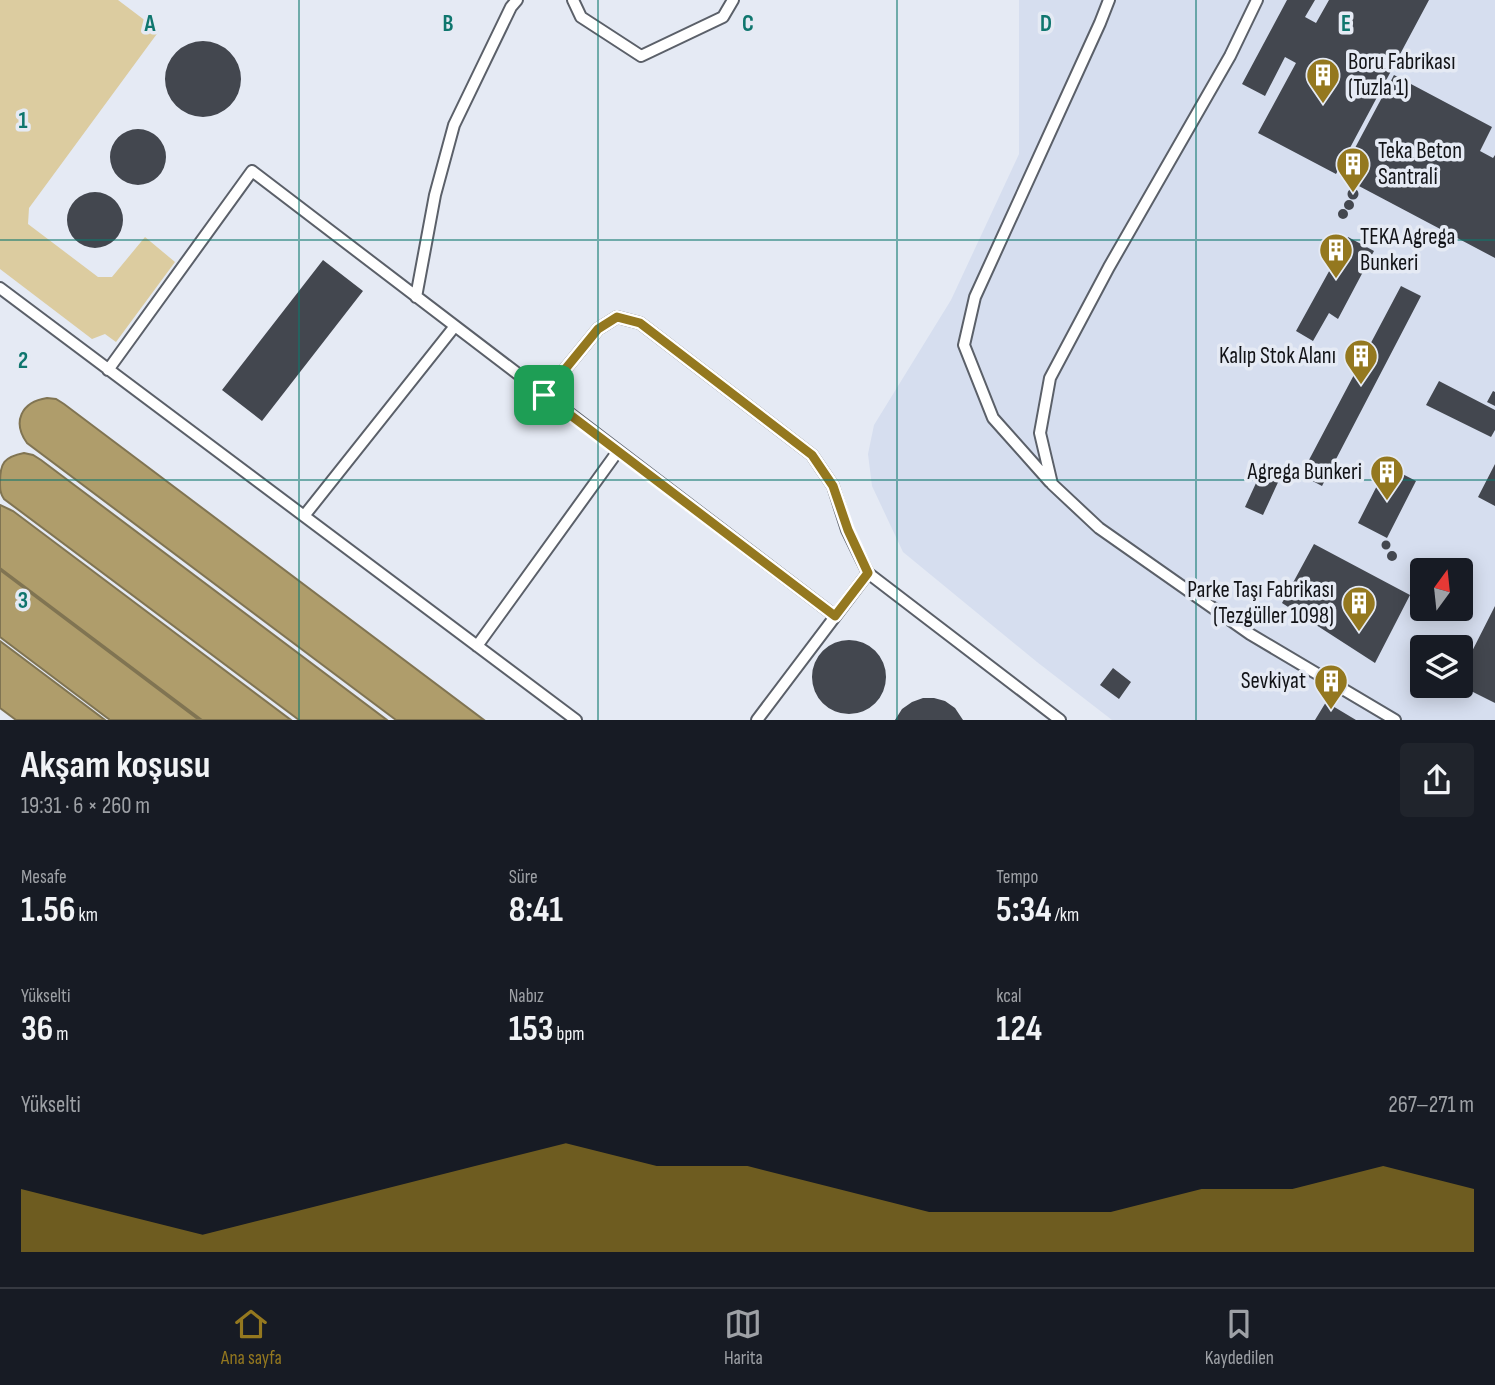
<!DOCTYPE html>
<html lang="tr">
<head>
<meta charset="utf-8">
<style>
  body { margin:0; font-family:"Sofia Sans Condensed",sans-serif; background:#20242c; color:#f1f3f6; height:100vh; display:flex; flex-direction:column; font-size:26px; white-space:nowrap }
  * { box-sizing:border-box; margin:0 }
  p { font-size:23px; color:#9ea1a6 }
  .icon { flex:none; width:38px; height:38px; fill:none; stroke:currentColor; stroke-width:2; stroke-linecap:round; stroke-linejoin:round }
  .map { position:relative; height:720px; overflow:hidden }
  .panel { display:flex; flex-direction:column; background:#171b24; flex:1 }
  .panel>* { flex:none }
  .needle { width:46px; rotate:15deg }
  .fabs { position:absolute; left:1410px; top:558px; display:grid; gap:14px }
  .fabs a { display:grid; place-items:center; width:63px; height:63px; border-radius:7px; background:#171b24; box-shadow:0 4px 18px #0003; font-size:35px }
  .pin { position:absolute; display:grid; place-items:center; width:60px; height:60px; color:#fff; margin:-30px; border-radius:14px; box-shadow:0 4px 10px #0006 }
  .round { display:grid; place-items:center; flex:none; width:74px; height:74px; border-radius:7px; background:#20242c }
  .headline { display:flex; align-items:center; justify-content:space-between; height:119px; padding:0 21px }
  h1 { font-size:38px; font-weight:700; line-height:52px }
  .stats { display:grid; grid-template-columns:repeat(3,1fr); gap:10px; height:119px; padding:7px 21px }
  .stats div { display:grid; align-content:center }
  .stats b { font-size:35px; font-weight:700 }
  .stats small { font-size:19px; font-weight:400 }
  .stats p { font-size:19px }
  .chart { height:196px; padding:14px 21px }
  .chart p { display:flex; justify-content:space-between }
  .chart svg { width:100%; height:126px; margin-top:7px; fill:#94781f; opacity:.7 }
  .dock { display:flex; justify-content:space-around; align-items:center; height:98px; border-top:2px solid #363941; background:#171b24; font-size:19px; color:#9ea1a6 }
  .dock a { display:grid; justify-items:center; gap:4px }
  .dock .on { color:#94781f }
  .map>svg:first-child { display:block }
  .built { fill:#d6deef; fill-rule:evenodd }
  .green { fill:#dccca0 }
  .water { fill:#af9d6b; stroke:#807452; stroke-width:2 }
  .building { fill:#43474f }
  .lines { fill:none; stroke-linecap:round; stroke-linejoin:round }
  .service-casing { stroke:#5b6069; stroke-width:14 }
  .service { stroke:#fff; stroke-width:10 }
  .route-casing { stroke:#fff; stroke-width:14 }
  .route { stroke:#94781f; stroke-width:9 }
  .grid { fill:none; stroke:#0f766e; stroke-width:2; stroke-opacity:0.55 }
  .labels { text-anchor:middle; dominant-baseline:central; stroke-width:7; stroke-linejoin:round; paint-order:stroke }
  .poi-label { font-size:23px; fill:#121317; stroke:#e5eaf4; text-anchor:end }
  .grid-label { font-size:23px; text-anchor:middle; font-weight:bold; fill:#0f766e; stroke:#e5eaf4; stroke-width:7; stroke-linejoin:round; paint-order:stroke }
</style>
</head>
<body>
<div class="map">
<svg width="1495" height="720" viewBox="0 0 1495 720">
  <rect width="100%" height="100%" fill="#e5eaf4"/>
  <!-- built -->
  <path class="built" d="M 1019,0 L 1495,0 L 1495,720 L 1112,720 L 1037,662 L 903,552 L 872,486 L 868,454 L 874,425 L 951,300 L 1019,154 ZM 1423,570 L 1461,570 L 1461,609 L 1423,609 ZM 1423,648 L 1461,648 L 1461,686 L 1423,686 Z"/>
  <!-- green -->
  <path class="green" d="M 0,0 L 118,0 L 159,31 L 29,208 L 28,224 L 98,277 L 112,277 L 145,237 L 175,262 L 116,342 L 105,334 L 92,339 L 0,269 Z"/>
  <!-- water -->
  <path class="water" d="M 47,398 L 56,399 L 64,404 L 484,720 L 396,720 L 27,443 C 12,422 21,402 47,398 Z
    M 24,453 L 33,455 L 41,460 L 387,720 L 299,720 L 4,499 C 0,493 0,489 0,482 C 0,463 4,457 24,453 Z
    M 0,505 L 13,511 L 291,720 L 202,720 L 0,568 Z
    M 0,570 L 199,720 L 110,720 L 0,637 Z
    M 0,641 L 105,720 L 16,720 L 0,708 Z"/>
  <!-- building -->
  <path class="building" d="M 1287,0 L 1315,0 L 1305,17 L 1316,23 L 1329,0 L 1429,0 L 1336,174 L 1258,133 L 1296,63 L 1285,57 L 1265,96 L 1242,84 Z
    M165 79a38 38 0 1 1 76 0a38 38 0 1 1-76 0Z
    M 1394,75 L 1492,127 L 1480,151 L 1493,158 L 1495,155 L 1495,258 L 1340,176 Z
    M110 157a28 28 0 1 1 56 0a28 28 0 1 1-56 0Z
    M1347.5 194a5.5 5.5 0 1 1 11 0a5.5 5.5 0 1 1-11 0Z
    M67 220a28 28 0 1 1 56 0a28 28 0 1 1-56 0Z
    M1344 205a5 5 0 1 1 10 0a5 5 0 1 1-10 0Z
    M1338 214a5 5 0 1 1 10 0a5 5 0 1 1-10 0Z
    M 1348,237 L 1374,251 L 1338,319 L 1329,313 L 1313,341 L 1296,331 Z
    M 323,260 L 363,291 L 262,421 L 222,390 Z
    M 1401,286 L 1421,296 L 1322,486 L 1301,475 Z
    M 1439,381 L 1495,410 L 1495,430 L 1491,437 L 1426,405 Z
    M 1493,391 L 1495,392 L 1495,406 L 1487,402 Z
    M 1495,464 L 1495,506 L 1478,497 Z
    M 1387,466 L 1416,481 L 1387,538 L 1358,523 Z
    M 1262,470 L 1280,478 L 1263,515 L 1245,507 Z
    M1381.5 545a4.5 4.5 0 1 1 9 0a4.5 4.5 0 1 1-9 0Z
    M 1314,544 L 1410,595 L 1375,663 L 1282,603 Z
    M1387 556a5 5 0 1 1 10 0a5 5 0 1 1-10 0Z
    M 1495,606 L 1495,703 L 1461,686 L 1461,673 Z
    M812 677a37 37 0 1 1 74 0a37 37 0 1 1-74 0Z
    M 1113,668 L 1131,682 L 1119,699 L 1100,685 Z
    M 923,698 L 934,698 L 945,701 L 955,708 L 963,720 L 895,720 L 902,709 L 912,702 Z
    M 1326,702 L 1356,720 L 1315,720 Z"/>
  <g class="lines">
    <!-- service casing -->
    <g class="service-casing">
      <path id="service" d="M 573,0 L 581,17 L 641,56 L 723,17 L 733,0
        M 1257,0 L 1230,56 L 1109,267 L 1050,378 L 1040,433 L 1052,484 L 1099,528 L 1250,634 L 1395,720
        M 0,288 L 576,720
        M 416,297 L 435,195 L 454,125 L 511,7 L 517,0
        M 108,370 L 252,171 L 835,616
        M 544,395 L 598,329 L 617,317 L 640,323 L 812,455 L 833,486 L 847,530 L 868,573
        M 1050,482 L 993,418 L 964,345 L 975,297 L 1100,23 L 1109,0
        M 304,516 L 455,326
        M 477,646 L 618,451
        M 757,720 L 868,573 L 1060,720"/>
    </g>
    <!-- service -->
    <use href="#service" class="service"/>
  </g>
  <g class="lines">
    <!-- route casing -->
    <g class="route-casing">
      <path id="route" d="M 617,317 L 640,323 L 812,455 L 833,486 L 848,530 L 868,573 L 835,616 L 544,395 L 598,329 Z"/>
    </g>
    <!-- route -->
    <use href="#route" class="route"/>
  </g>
  <!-- grid -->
  <path class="grid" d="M 299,0 L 299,720M 598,0 L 598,720M 897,0 L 897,720M 1196,0 L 1196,720M 0,240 L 1495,240M 0,480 L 1495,480"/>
  <!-- icons -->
  <defs>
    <g id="building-pin" transform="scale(1.75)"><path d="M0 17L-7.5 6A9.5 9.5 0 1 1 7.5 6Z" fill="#94781f" stroke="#e5eaf4"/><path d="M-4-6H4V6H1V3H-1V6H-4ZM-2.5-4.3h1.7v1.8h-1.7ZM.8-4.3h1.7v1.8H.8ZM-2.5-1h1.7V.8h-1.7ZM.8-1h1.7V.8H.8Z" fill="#fff"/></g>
  </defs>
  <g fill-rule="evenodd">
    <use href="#building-pin" x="1323" y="75"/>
    <use href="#building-pin" x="1353" y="164"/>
    <use href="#building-pin" x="1336" y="250"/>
    <use href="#building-pin" x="1361" y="356"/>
    <use href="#building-pin" x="1387" y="472"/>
    <use href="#building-pin" x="1359" y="603"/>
    <use href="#building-pin" x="1331" y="681"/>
  </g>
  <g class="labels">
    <!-- poi labels -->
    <g class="poi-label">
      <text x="1348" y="62" text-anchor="start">Boru Fabrikası<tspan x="1348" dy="26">(Tuzla 1)</tspan></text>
      <text x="1378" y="151" text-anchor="start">Teka Beton<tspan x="1378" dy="26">Santrali</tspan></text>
      <text x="1360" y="237" text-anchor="start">TEKA Agrega<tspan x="1360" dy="26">Bunkeri</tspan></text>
      <text x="1336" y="356">Kalıp Stok Alanı</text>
      <text x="1362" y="472">Agrega Bunkeri</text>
      <text x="1334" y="590">Parke Taşı Fabrikası<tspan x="1334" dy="26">(Tezgüller 1098)</tspan></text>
      <text x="1306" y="681">Sevkiyat</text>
    </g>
  </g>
  <g class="grid-label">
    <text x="150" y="31">A</text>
    <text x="448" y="31">B</text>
    <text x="748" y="31">C</text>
    <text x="1046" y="31">D</text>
    <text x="1346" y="31">E</text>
    <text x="23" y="128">1</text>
    <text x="23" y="368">2</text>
    <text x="23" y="608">3</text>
  </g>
</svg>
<div class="fabs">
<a><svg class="needle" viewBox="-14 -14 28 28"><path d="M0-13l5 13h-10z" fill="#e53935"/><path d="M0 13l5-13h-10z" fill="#9ea1a6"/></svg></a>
<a><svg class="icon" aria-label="layers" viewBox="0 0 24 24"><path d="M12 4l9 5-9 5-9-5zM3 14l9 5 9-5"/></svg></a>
</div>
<div class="pin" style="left:544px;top:395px;background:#1e9e55"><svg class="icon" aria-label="arrive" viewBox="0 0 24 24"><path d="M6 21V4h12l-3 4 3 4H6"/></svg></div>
</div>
<section class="panel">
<div class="headline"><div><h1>Akşam koşusu</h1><p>19:31 · 6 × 260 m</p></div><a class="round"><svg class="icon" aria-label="share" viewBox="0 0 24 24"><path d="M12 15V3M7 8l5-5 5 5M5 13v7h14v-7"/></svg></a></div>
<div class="stats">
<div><p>Mesafe</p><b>1.56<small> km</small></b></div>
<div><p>Süre</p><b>8:41</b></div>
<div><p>Tempo</p><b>5:34<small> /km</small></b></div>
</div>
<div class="stats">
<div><p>Yükselti</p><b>36<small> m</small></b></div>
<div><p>Nabız</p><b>153<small> bpm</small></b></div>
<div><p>kcal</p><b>124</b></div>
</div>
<div class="chart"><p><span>Yükselti</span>267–271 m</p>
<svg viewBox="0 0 160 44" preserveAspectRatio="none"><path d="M0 44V22L10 30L20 38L30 30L40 22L50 14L60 6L70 14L80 14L90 22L100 30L110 30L120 30L130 22L140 22L150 14L160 22V44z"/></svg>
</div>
</section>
<nav class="dock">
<a class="on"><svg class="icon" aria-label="home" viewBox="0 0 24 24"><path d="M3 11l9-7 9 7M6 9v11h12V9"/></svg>Ana sayfa</a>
<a><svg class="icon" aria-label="map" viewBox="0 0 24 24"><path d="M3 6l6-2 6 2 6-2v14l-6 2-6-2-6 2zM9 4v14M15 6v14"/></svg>Harita</a>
<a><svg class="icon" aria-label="saved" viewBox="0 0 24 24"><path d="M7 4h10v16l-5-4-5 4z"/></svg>Kaydedilen</a>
</nav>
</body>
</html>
